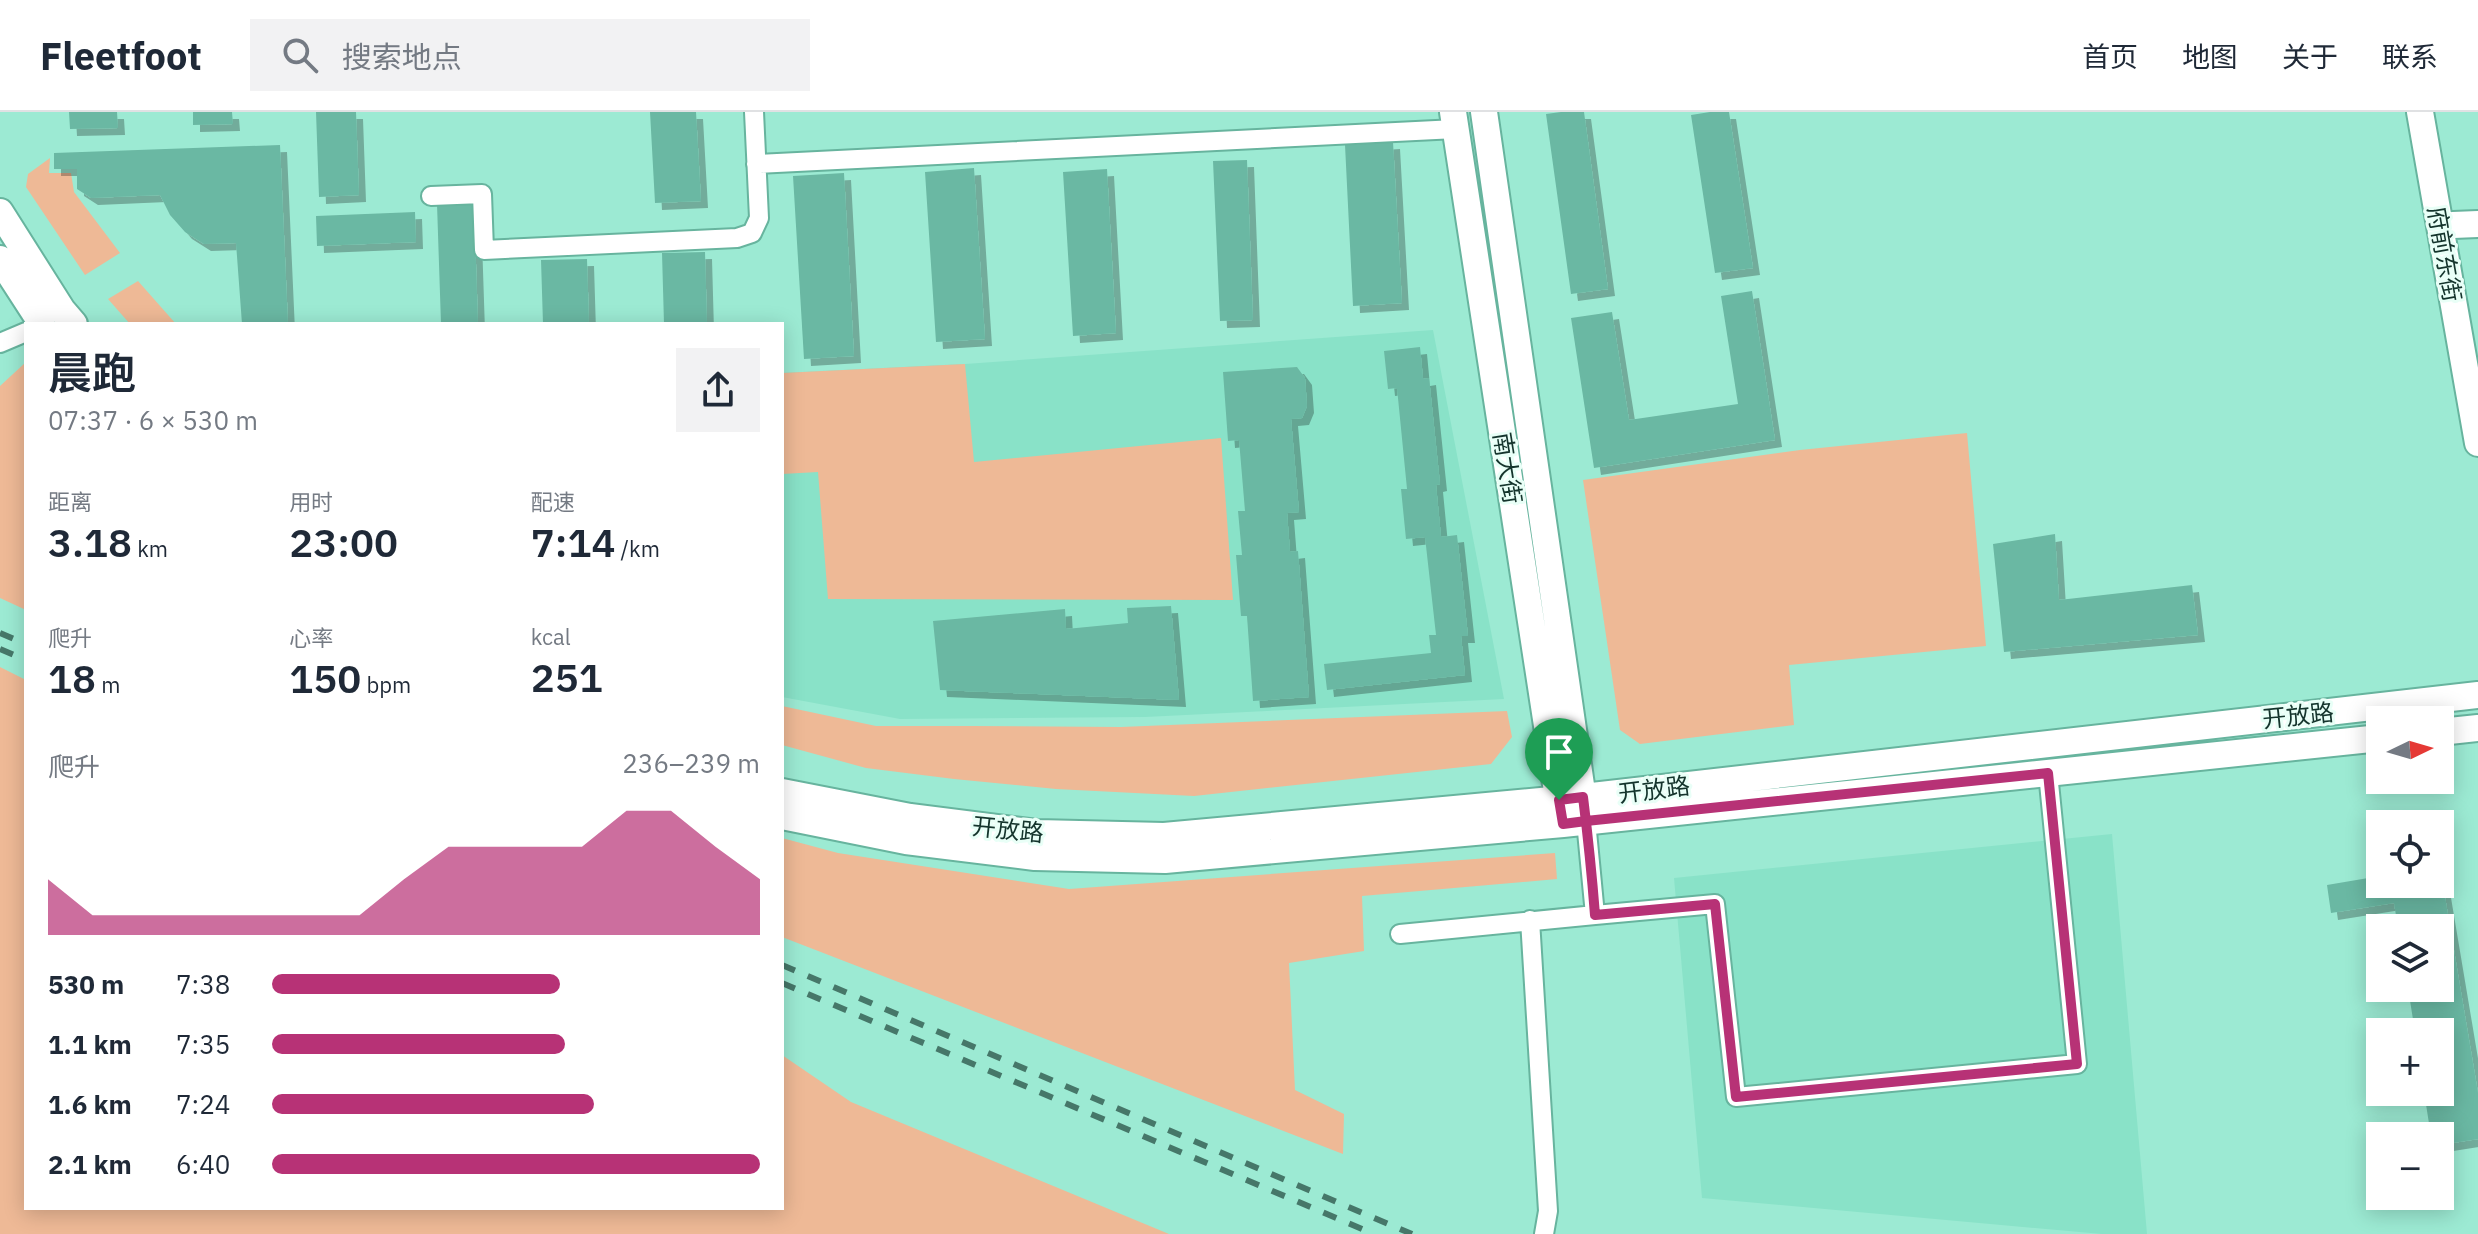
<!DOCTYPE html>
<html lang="zh">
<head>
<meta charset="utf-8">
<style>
  body { margin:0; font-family:"IBM Plex Sans","Noto Sans SC",sans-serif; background:#f2f2f3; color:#1f2937; height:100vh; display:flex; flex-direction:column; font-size:30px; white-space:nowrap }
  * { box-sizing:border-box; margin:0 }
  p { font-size:26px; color:#747a83 }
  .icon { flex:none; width:44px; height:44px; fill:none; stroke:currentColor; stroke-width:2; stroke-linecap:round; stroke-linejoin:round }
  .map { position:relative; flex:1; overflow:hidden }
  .side { position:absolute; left:24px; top:210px; width:760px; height:888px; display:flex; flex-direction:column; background:#fff; border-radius:0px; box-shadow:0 4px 20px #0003 }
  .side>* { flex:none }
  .needle { width:52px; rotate:85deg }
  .tools { position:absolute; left:2366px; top:594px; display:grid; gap:16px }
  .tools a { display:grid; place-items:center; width:88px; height:88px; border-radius:0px; background:#fff; box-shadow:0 4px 20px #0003; font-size:40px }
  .pin { position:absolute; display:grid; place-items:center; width:68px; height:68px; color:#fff; margin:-82px -34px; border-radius:50% 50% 50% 0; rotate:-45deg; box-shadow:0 0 8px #0007 }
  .pin .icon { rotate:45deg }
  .round { display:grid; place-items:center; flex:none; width:84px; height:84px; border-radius:0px; background:#f2f2f3 }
  .overview { display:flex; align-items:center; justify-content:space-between; height:136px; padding:0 24px }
  h1 { font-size:44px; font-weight:600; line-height:60px }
  .stats { display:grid; grid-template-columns:repeat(3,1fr); gap:12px; height:136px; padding:8px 24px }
  .stats div { display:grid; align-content:center }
  .stats b { font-size:40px; font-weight:600 }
  .stats small { font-size:22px; font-weight:400 }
  .stats p { font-size:22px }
  .chart { height:224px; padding:16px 24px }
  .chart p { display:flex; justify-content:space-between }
  .chart svg { width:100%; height:144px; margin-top:8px; fill:#b73276; opacity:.7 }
  ul { padding:0 24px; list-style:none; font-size:26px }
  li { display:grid; grid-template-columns:128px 96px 1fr; align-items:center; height:60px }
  li i { height:20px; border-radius:10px; background:#b73276 }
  header { display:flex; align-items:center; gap:48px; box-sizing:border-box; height:112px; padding:0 40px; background:#fff; border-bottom:2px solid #e0e1e3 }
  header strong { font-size:38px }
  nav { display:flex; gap:44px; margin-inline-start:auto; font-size:28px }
  .search { width:560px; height:72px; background:#f2f2f3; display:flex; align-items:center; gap:20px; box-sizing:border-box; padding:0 28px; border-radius:0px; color:#747a83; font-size:30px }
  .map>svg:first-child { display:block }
  .built { fill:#89e2c8 }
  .green { fill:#eeb996 }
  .building { fill:#6bb8a3; filter:url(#shadow) }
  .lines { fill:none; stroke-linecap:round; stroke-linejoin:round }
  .street-casing { stroke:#67b49e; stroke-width:22 }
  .secondary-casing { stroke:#67b49e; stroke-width:30 }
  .street { stroke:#fff; stroke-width:18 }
  .secondary { stroke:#fff; stroke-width:26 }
  .rail { stroke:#467769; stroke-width:6; stroke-dasharray:14 14; stroke-linecap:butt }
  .route-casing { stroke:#fff; stroke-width:16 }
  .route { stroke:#b73276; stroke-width:10 }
  .labels { text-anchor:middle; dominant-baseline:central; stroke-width:6; stroke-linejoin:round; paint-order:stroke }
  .street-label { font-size:24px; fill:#14342c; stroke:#e9fff7 }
</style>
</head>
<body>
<header>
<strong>Fleetfoot</strong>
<div class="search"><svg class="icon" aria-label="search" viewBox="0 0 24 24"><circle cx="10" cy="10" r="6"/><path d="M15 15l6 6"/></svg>搜索地点</div>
<nav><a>首页</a><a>地图</a><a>关于</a><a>联系</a></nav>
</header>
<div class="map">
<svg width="2478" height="1122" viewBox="0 0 2478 1122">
  <defs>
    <filter id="shadow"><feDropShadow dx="7" dy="7" stdDeviation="0" flood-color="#0004"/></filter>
  </defs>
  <rect width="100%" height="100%" fill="#9cead3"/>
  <!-- built -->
  <path class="built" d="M 1433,218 L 1504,587 L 1145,605 L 900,607 L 782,585 L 782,261 L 965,252 Z
    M 2112,722 L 2147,1122 L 2102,1122 L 1702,1086 L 1674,766 Z"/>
  <!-- green -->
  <path class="green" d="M 50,46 L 49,61 L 71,61 L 74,80 L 120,141 L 85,163 L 26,75 L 28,62 Z
    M 138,169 L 176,212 L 130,212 L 108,187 Z
    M 26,250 L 26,498 L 0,486 L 0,274 Z
    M 965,252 L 974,350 L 1221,326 L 1233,488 L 828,487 L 818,360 L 782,362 L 782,261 Z
    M 1967,321 L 1986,534 L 1789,553 L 1794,613 L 1640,632 L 1620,618 L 1583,368 L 1800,338 Z
    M 0,555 L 26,568 L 26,1096 L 782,1096 L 782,943 L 851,990 L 1169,1122 L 0,1122 Z
    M 782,594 L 876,614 L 971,614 L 1121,615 L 1507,599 L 1512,625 L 1491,652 L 1194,684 L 1056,677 L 954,667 L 866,656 L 782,633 Z
    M 782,726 L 838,741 L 1069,777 L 1555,741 L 1557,767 L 1362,784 L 1364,839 L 1289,851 L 1295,978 L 1344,1002 L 1343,1042 L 782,825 Z"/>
  <!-- building -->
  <path class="building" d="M 69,0 L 117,0 L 118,16 L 70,17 Z
    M 193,0 L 232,0 L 233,12 L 193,13 Z
    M 316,0 L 356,0 L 359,83 L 319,85 Z
    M 650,0 L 696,0 L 701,89 L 655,91 Z
    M 1561,0 L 1584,0 L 1608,177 L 1571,182 L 1546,2 Z
    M 1710,0 L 1729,0 L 1753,156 L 1715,161 L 1691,3 Z
    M 1393,30 L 1402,191 L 1353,194 L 1345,33 Z
    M 280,33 L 288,212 L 242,212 L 236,131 L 204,132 L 185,120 L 170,103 L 160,83 L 91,86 L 77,77 L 77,57 L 54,57 L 54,41 Z
    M 1247,48 L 1253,208 L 1220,209 L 1213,49 Z
    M 974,56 L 985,227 L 936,230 L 925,60 Z
    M 1107,57 L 1116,221 L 1073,224 L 1063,60 Z
    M 844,61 L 854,244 L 804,247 L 793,64 Z
    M 474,91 L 478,212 L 441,212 L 437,92 Z
    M 415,100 L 416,130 L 317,134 L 316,104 Z
    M 705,140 L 707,212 L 664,212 L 662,141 Z
    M 587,147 L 589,212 L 543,212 L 541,148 Z
    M 1752,179 L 1775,328 L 1594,356 L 1571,206 L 1612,200 L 1629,308 L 1738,292 L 1721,184 Z
    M 1420,235 L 1423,267 L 1429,266 L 1440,372 L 1436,373 L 1441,425 L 1457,423 L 1468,524 L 1461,524 L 1465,563 L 1327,578 L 1324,552 L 1431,541 L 1429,523 L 1436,523 L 1425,425 L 1406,427 L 1401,377 L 1407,377 L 1397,276 L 1388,277 L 1384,239 Z
    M 1297,255 L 1305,266 L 1307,294 L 1302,306 L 1291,307 L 1299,400 L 1287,401 L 1290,440 L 1298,439 L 1309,585 L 1253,589 L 1247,504 L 1241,504 L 1236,443 L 1242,443 L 1238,399 L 1245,399 L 1239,328 L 1228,329 L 1223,260 Z
    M 2055,422 L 2059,488 L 2192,473 L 2198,523 L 2004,540 L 1993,432 Z
    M 1171,494 L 1179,588 L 940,578 L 933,509 L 1065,497 L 1066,517 L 1128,511 L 1127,496 Z
    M 2440,755 L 2478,981 L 2478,1027 L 2440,1033 L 2440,1024 L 2431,1024 L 2424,980 L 2440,980 L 2440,920 L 2415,920 L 2408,876 L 2440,876 L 2440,816 L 2398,816 L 2394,791 L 2331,801 L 2327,773 L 2380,764 L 2380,772 L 2440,772 Z"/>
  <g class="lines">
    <!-- street casing -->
    <g class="street-casing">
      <path id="street" d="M 756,52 L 1456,17
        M 431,84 L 482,82 L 484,138 L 737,126 L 752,121 L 759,106 L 754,0
        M 0,231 L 26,220
        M 1586,709 L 1595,803 L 1715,792 L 1736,985 L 2077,952 L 2048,661
        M 1530,808 L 1548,1099 L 1544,1122
        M 1400,822 L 1595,803"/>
    </g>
    <!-- secondary casing -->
    <g class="secondary-casing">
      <path id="secondary" d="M 1453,0 L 1561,705
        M 1484,0 L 1585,701
        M 2420,0 L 2478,331
        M 0,100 L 62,198 L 74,212
        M 2453,113 L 2478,112
        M 0,147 L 42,212
        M 2440,620 L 2478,616
        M 782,680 L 910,705 L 1037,721 L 1164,724 L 1583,685 L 2478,583
        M 782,704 L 906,729 L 1035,745 L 1165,748 L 1563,712 L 2380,626"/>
    </g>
    <!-- street -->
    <use href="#street" class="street"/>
    <!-- secondary -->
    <use href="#secondary" class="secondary"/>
    <!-- rail -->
    <path class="rail" d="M 0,521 L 26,532
      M 0,537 L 26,548
      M 782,853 L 1412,1122
      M 782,871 L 1374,1122"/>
  </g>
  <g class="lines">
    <!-- route casing -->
    <g class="route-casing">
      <path id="route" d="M 1559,688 L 1583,685 C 1588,725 1592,764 1595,803 L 1715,792 L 1736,985 L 2077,952 L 2048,661 L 1586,709 L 1563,712 L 1559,688"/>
    </g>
    <!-- route -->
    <use href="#route" class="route"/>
  </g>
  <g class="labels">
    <!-- street labels -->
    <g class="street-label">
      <text transform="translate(2445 142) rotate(80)">府前东街</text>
      <text transform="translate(1508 356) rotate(81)">南大街</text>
      <text transform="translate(2298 603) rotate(-6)">开放路</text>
      <text transform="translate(1654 677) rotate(-7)">开放路</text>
      <text transform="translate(1008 717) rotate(6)">开放路</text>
    </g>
  </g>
</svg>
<div class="tools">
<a><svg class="needle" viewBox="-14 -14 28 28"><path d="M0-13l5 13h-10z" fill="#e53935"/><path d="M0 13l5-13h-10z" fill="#747a83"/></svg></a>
<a><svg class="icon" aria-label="locate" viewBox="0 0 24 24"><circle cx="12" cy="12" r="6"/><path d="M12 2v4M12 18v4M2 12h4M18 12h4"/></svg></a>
<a><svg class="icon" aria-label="layers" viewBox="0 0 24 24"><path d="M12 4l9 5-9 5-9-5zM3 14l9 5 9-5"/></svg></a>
<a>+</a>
<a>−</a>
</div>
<div class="pin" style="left:1559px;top:688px;background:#1e9e55"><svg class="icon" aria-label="arrive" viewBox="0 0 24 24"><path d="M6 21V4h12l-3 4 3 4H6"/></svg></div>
<section class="side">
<div class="overview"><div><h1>晨跑</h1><p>07:37 · 6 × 530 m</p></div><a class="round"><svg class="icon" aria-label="share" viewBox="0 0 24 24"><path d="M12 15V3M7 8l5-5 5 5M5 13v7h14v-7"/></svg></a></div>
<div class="stats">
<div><p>距离</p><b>3.18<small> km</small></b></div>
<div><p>用时</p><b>23:00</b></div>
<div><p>配速</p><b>7:14<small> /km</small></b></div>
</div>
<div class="stats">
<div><p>爬升</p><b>18<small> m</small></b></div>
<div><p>心率</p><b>150<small> bpm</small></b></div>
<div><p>kcal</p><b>251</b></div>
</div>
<div class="chart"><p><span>爬升</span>236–239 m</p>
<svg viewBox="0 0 160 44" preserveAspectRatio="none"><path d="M0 44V27L10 38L20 38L30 38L40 38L50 38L60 38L70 38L80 27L90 17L100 17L110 17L120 17L130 6L140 6L150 17L160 27V44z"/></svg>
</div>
<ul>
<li><b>530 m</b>7:38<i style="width:59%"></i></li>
<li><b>1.1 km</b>7:35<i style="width:60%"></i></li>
<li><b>1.6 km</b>7:24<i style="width:66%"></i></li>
<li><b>2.1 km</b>6:40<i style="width:100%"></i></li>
</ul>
</section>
</div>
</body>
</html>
